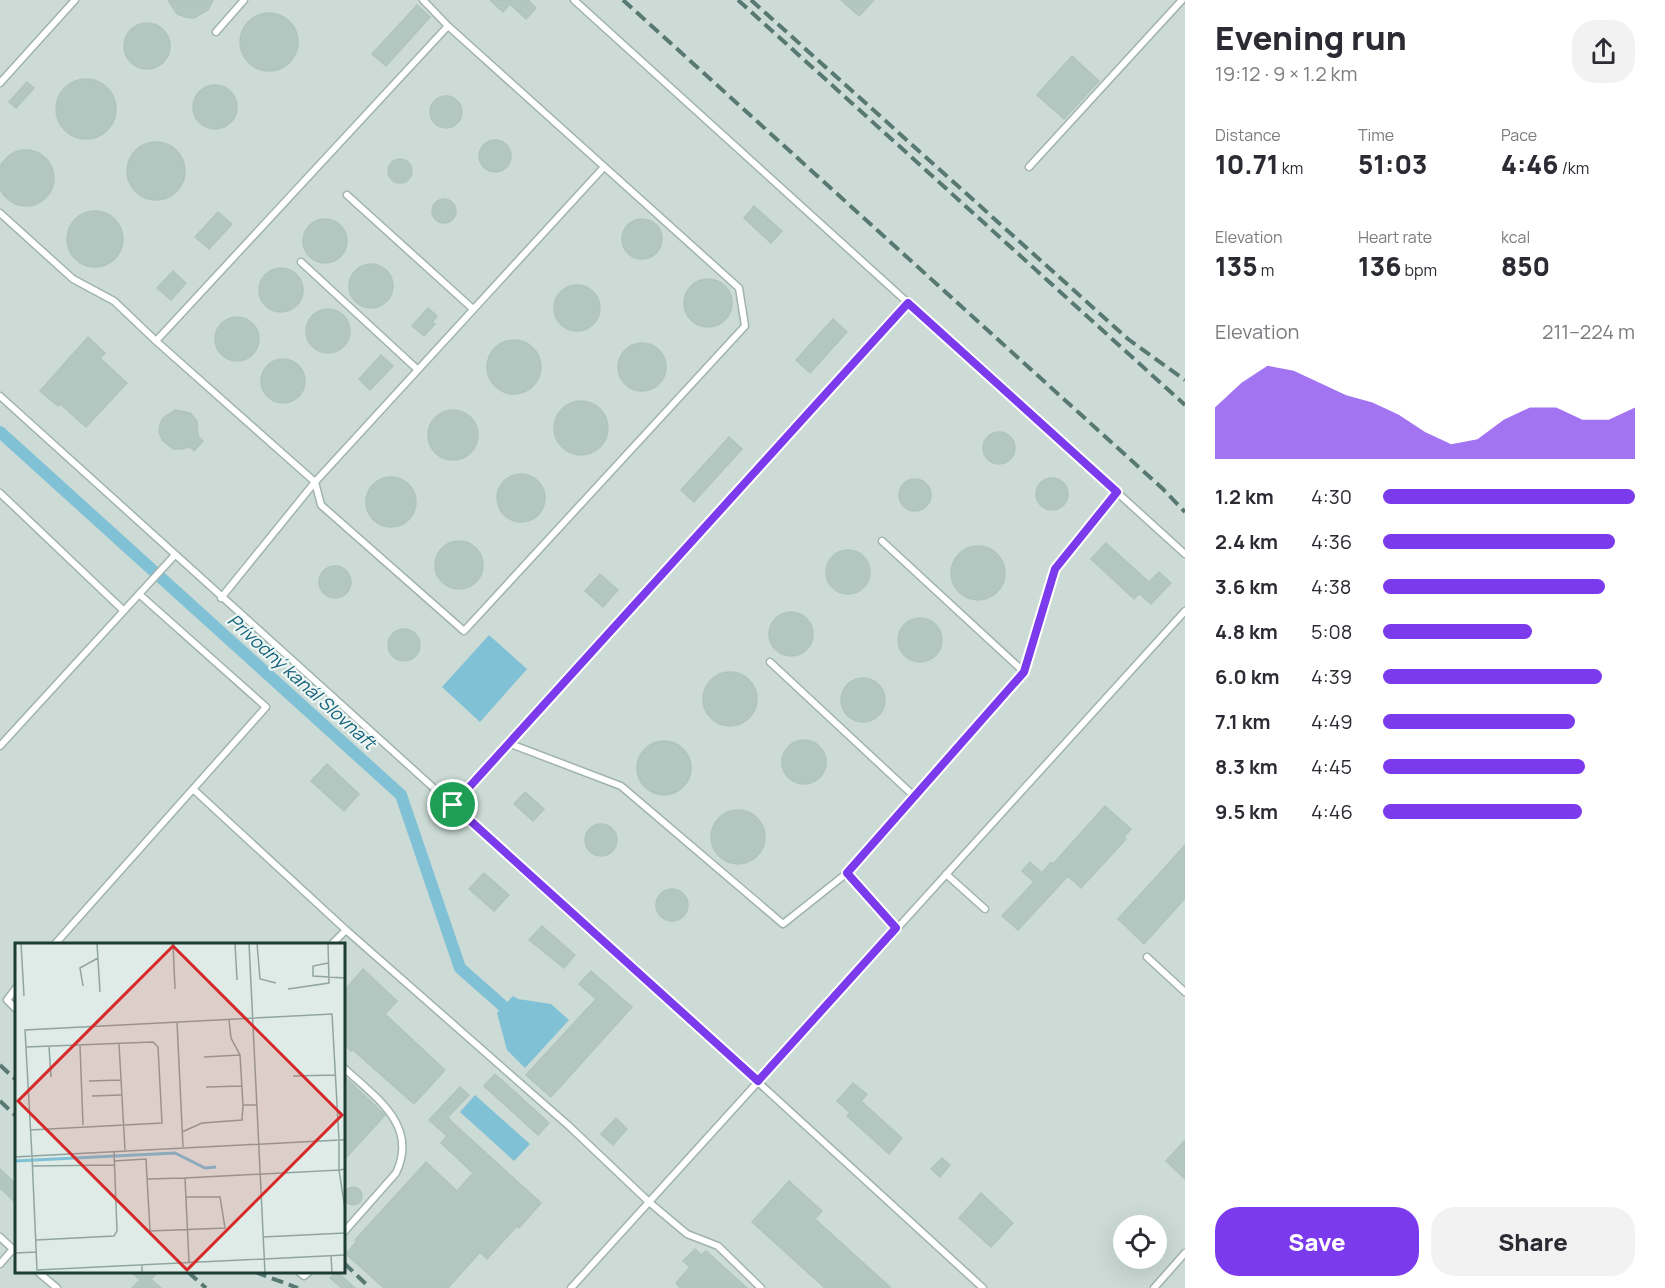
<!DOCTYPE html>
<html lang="en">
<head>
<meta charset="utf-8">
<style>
  body { margin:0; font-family:Manrope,sans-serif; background:#f2f2f3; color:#2b2b33; height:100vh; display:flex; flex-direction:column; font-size:22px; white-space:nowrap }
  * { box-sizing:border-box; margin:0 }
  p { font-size:20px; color:#7c7c81 }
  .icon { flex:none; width:33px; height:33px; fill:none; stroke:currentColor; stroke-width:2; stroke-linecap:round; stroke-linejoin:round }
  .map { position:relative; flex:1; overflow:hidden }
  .drawer { display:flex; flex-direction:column; background:#fff; width:480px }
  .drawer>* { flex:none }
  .fabs { position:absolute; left:1113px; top:1215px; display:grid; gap:12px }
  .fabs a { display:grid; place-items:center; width:54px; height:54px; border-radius:50%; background:#fff; box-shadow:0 6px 24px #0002; font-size:30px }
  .pin { position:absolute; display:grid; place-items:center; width:51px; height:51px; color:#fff; margin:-26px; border:3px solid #fff; border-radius:50%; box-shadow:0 2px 6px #0007 }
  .round { display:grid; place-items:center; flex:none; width:63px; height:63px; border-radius:24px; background:#f2f2f3 }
  .summary { display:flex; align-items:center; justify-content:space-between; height:102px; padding:0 30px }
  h1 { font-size:33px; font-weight:800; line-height:45px }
  .stats { display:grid; grid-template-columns:repeat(3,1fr); gap:9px; height:102px; padding:6px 30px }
  .stats div { display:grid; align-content:center }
  .stats b { font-size:26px; font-weight:800 }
  .stats small { font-size:16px; font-weight:400 }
  .stats p { font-size:16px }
  .chart { height:168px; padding:12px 30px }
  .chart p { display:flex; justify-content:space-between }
  .chart svg { width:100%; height:108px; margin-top:6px; fill:#7c3aed; opacity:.7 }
  .cta { display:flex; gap:12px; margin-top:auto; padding:12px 30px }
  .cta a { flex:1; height:69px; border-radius:24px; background:#7c3aed; color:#fff; font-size:24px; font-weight:800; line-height:69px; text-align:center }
  .cta a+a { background:#f2f2f3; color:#2b2b33 }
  ul { padding:0 30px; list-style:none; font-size:20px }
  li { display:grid; grid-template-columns:96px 72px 1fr; align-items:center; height:45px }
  li i { height:15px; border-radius:8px; background:#7c3aed }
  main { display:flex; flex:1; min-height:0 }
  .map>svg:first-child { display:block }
  .built { fill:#ccdbd5; fill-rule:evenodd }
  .water { fill:#80c1d6 }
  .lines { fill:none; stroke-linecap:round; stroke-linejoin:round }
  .canal { stroke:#80c1d6; stroke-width:12 }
  .building { fill:#b3c6c0; stroke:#b0c5be; stroke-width:1.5 }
  .lane-casing { stroke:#a1b3ae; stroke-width:9 }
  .lane { stroke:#fff; stroke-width:6 }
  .rail { stroke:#587872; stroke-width:4; stroke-dasharray:12 6; stroke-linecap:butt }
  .route-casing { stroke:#fff; stroke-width:12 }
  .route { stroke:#7c3aed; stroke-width:8 }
  .labels { text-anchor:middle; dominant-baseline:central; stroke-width:4.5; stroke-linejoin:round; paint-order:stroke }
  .water-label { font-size:18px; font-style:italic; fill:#14617c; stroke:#eef7f4 }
  .inset-river { fill:none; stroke:#80c1d6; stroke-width:3 }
  .inset-road { fill:none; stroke:#91a5a0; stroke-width:1.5 }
  .view { fill:#d62828; fill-opacity:0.15; stroke:#d62828; stroke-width:3 }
  .inset-edge { fill:none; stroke:#1e3c36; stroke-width:3 }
</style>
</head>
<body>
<main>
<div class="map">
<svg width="1185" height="1288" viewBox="0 0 1185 1288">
  <rect width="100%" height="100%" fill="#deebe6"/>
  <!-- built -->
  <path class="built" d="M 0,0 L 1185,0 L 1185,1288 L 0,1288 ZM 16,944 L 344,944 L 344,1272 L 16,1272 ZM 1124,1226 L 1156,1226 L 1156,1258 L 1124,1258 Z"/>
  <!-- water -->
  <path class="water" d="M 489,635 L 527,669 L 480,722 L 442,687 Z
    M 513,996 L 518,999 L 551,1004 L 569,1020 L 525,1068 L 507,1050 L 497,1013 Z
    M 475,1095 L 530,1144 L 514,1161 L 460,1112 Z"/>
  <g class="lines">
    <!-- canal -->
    <path class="canal" d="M 0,432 L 401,795 L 460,968 L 503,1006"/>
  </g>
  <!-- building -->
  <path class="building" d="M 168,0 L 213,0 L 208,10 L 194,18 L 185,17 L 177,14 Z
    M 490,0 L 528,0 L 536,8 L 526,19 L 510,4 L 503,12 Z
    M 841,0 L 874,0 L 859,16 Z
    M 417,5 L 430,17 L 386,66 L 372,54 Z
    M240 42a29 29 0 1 1 58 0a29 29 0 1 1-58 0Z
    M124 46a23 23 0 1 1 46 0a23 23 0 1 1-46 0Z
    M 1072,56 L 1099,81 L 1064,119 L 1037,95 Z
    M56 109a30 30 0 1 1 60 0a30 30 0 1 1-60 0Z
    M 27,82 L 34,88 L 16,108 L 9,102 Z
    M193 107a22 22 0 1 1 44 0a22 22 0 1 1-44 0Z
    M430 112a16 16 0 1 1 32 0a16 16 0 1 1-32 0Z
    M479 156a16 16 0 1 1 32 0a16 16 0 1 1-32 0Z
    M127 171a29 29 0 1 1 58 0a29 29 0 1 1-58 0Z
    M-2 178a28 28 0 1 1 56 0a28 28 0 1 1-56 0Z
    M388 171a12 12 0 1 1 24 0a12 12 0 1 1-24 0Z
    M432 211a12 12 0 1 1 24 0a12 12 0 1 1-24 0Z
    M 754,206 L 782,231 L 771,243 L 744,218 Z
    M67 239a28 28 0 1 1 56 0a28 28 0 1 1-56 0Z
    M 218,212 L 232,224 L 209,249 L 195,237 Z
    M622 239a20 20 0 1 1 40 0a20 20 0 1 1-40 0Z
    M303 241a22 22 0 1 1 44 0a22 22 0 1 1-44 0Z
    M349 286a22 22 0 1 1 44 0a22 22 0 1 1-44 0Z
    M259 290a22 22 0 1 1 44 0a22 22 0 1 1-44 0Z
    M 173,271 L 186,283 L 171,300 L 157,288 Z
    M684 303a24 24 0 1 1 48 0a24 24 0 1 1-48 0Z
    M554 308a23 23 0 1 1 46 0a23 23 0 1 1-46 0Z
    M 428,308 L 437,316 L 432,322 L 435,324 L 424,336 L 412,326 Z
    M306 331a22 22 0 1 1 44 0a22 22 0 1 1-44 0Z
    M215 339a22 22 0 1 1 44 0a22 22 0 1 1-44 0Z
    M 833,319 L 847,332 L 810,373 L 796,360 Z
    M 88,337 L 105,353 L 100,358 L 127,383 L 86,427 L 60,404 L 58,406 L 40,391 Z
    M487 367a27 27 0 1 1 54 0a27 27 0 1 1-54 0Z
    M618 367a24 24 0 1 1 48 0a24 24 0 1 1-48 0Z
    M 381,355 L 393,366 L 370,390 L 359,379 Z
    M261 381a22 22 0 1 1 44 0a22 22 0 1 1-44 0Z
    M554 428a27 27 0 1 1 54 0a27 27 0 1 1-54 0Z
    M 175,410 L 190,413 L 197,421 L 198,436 L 203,441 L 194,451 L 190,447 L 182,449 L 173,449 L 162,440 L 159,431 L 160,424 L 163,418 Z
    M428 435a25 25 0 1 1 50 0a25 25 0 1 1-50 0Z
    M983 448a16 16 0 1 1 32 0a16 16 0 1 1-32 0Z
    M 729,437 L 742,449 L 694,502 L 681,490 Z
    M497 498a24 24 0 1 1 48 0a24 24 0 1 1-48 0Z
    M366 502a25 25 0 1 1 50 0a25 25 0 1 1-50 0Z
    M1036 494a16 16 0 1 1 32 0a16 16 0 1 1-32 0Z
    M899 495a16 16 0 1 1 32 0a16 16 0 1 1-32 0Z
    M435 565a24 24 0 1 1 48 0a24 24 0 1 1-48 0Z
    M 1106,543 L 1149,582 L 1159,572 L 1171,583 L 1151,604 L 1139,593 L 1134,599 L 1091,559 Z
    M951 573a27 27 0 1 1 54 0a27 27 0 1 1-54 0Z
    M826 572a22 22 0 1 1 44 0a22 22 0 1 1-44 0Z
    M319 582a16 16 0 1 1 32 0a16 16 0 1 1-32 0Z
    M 600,574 L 618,590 L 603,607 L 585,591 Z
    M769 634a22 22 0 1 1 44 0a22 22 0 1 1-44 0Z
    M898 640a22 22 0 1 1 44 0a22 22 0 1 1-44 0Z
    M388 645a16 16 0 1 1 32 0a16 16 0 1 1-32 0Z
    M703 699a27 27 0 1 1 54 0a27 27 0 1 1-54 0Z
    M841 700a22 22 0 1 1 44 0a22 22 0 1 1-44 0Z
    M782 762a22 22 0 1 1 44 0a22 22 0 1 1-44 0Z
    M637 768a27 27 0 1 1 54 0a27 27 0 1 1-54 0Z
    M 327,764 L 359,794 L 344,811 L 311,781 Z
    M 525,792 L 544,809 L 533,821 L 514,804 Z
    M 1105,806 L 1131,829 L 1124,837 L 1126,839 L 1081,888 L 1068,876 L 1018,930 L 1002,916 L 1034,882 L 1022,871 L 1030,862 L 1042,873 L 1051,862 L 1053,864 Z
    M711 837a27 27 0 1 1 54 0a27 27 0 1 1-54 0Z
    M585 840a16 16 0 1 1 32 0a16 16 0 1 1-32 0Z
    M 1185,845 L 1185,898 L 1144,944 L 1118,919 Z
    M 484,873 L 509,895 L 494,911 L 469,889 Z
    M656 905a16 16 0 1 1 32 0a16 16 0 1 1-32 0Z
    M 542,926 L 575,955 L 564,968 L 529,940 Z
    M 363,969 L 397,1001 L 385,1014 L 445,1070 L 414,1104 L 353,1050 L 351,1051 L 344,1044 L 344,991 Z
    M 591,971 L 632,1007 L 551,1097 L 526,1075 L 596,999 L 579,984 Z
    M 495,1074 L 549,1123 L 538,1135 L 484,1086 Z
    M 344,1076 L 385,1115 L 344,1160 Z
    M 853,1083 L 867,1094 L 861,1101 L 902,1138 L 889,1154 L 847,1116 L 850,1113 L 837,1101 Z
    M 460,1087 L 469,1095 L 448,1117 L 452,1122 L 541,1203 L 519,1228 L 517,1226 L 487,1259 L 480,1252 L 448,1288 L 384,1288 L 346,1254 L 357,1241 L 355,1240 L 426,1162 L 457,1191 L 473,1173 L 441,1143 L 447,1136 L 429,1120 Z
    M 616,1118 L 627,1129 L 613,1145 L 601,1134 Z
    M 1185,1140 L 1185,1179 L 1166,1161 Z
    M 942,1158 L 950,1165 L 940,1177 L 931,1169 Z
    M 0,1169 L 16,1184 L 16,1203 L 0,1188 Z
    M 789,1181 L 822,1211 L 815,1219 L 891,1288 L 825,1288 L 752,1222 Z
    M344 1196a9 9 0 1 1 18 0a9 9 0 1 1-18 0Z
    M 981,1193 L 1013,1223 L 991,1247 L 959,1218 Z
    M 695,1249 L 701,1255 L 706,1251 L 747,1288 L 680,1288 L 676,1283 L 690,1267 L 683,1261 Z
    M 131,1272 L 158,1272 L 151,1279 L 161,1288 L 132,1288 L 140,1280 Z
    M 336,1272 L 337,1272 L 355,1288 L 342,1288 L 330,1278 Z"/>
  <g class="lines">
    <!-- lane casing -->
    <g class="lane-casing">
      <path id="lane" d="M 574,0 L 1185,554
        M 216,32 L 244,0
        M 0,83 L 75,0
        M 1029,167 L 1182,0
        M 347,195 L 473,309
        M 0,213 L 73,279 L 114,301 L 156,341 L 315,482 L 321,505 L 464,631 L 745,326 L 739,288 L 448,26 L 423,0
        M 301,262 L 418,370
        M 156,341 L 448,26
        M 0,396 L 676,1007 L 983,1288
        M 0,493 L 124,611
        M 882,541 L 1024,672
        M 221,598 L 315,482 L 604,167
        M 770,662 L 915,797
        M 508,743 L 621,786 L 783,924 L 847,873
        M 0,746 L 174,556
        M 193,789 L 346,930
        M 453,805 L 908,303
        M 946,874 L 985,909
        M 896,928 L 847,873 L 1024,672 L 1055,569 L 1117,492
        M 55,944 L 266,707 L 139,594
        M 332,944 L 346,930 L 569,1126 L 649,1202 L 687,1234 L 718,1246 L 761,1288
        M 1147,957 L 1185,992
        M 16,988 L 7,1000 L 16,1009
        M 344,1068 C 375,1097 419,1125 396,1173 L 344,1232
        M 0,1237 L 16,1252
        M 0,1264 L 13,1249
        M 38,1272 L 57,1288
        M 299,1272 L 304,1276 L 309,1272
        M 571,1288 L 1185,611
        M 1154,1288 L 1185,1253"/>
    </g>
    <!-- lane -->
    <use href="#lane" class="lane"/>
    <!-- rail -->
    <path class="rail" d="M 623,0 L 1163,489 L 1185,512
      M 738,0 L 1185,405
      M 751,0 L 1128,339 L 1185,380
      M 0,1065 L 16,1080
      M 0,1101 L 16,1116
      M 344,1263 L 370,1288
      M 188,1272 L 206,1288
      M 255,1272 L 298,1288"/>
  </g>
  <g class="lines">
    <!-- route casing -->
    <g class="route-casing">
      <path id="route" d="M 908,303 L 1117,492 L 1055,569 L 1024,672 L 847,873 L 896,928 L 758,1081 L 453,805 Z"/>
    </g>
    <!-- route -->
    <use href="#route" class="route"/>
  </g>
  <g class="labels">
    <!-- water labels -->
    <g class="water-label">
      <text transform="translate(302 681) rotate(42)">Prívodný kanál Slovnaft</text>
    </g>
  </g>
  <!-- overview -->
  <g transform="translate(15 943)">
    <rect width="330" height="330" fill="#deebe6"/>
    <path class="inset-river" d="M 0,218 L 160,210 L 190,225 L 201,224"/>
    <path class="inset-road" d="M 6,0 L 9,53M 82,0 L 85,49M 158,0 L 160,46M 220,0 L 222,37M 234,0 L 250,330M 242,0 L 245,36 L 261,40M 313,20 L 298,23 L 298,33 L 330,35M 68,43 L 65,25 L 83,15M 273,46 L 314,40 L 313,0M 214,77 L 216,95 L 225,112 L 228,162 L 242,162M 162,79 L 168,204M 104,101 L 110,207M 34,103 L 36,134M 65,103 L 68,182M 11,104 L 138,99 L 143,104 L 147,180 L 15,187M 189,114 L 225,112M 278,133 L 320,132M 74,138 L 106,137M 191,144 L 227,143M 77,153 L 106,152M 167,189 L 187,180 L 227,177 L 228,162M 330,197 L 324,197 L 324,227 L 330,226M 0,214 L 17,213 L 10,87 L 317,71 L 324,197 L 17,213 L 22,327 L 330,312M 99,218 L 131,216 L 135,288 L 210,285 L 205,254 L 171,254M 17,223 L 99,222M 132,236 L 170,235M 248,294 L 330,290M 21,297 L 99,293 L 102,288 L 99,208M 0,310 L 21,309M 316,312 L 317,330M 174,319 L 170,235 L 324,227 L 330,266M 127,322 L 127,330 L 150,330"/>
    <path class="view" d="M 158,3 L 327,172 L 172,327 L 3,158 Z"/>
    <rect width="330" height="330" class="inset-edge"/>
  </g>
</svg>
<div class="fabs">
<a><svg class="icon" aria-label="locate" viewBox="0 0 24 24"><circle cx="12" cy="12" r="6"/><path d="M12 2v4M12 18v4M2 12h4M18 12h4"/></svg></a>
</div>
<div class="pin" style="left:453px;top:805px;background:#1e9e55"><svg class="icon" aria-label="arrive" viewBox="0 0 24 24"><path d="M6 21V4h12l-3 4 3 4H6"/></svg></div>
</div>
<section class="drawer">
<div class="summary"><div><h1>Evening run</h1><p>19:12 · 9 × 1.2 km</p></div><a class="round"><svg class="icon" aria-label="share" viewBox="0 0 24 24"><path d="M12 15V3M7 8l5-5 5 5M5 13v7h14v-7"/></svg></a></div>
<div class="stats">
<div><p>Distance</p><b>10.71<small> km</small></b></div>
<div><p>Time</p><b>51:03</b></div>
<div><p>Pace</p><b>4:46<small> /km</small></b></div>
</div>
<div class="stats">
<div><p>Elevation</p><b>135<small> m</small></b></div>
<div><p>Heart rate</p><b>136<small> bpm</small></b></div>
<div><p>kcal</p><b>850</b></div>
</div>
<div class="chart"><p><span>Elevation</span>211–224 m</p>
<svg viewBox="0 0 160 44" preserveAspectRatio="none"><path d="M0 44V23L10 13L20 6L30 8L40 13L50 18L60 21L70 26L80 33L90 38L100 36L110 28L120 23L130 23L140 28L150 28L160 23V44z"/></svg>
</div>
<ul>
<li><b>1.2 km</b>4:30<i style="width:100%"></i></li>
<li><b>2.4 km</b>4:36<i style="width:92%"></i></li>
<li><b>3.6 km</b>4:38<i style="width:88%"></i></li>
<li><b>4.8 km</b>5:08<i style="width:59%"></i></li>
<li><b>6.0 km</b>4:39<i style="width:87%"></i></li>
<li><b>7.1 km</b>4:49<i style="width:76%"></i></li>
<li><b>8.3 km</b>4:45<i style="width:80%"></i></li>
<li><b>9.5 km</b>4:46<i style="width:79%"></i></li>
</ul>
<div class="cta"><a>Save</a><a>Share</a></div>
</section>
</main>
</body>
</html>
